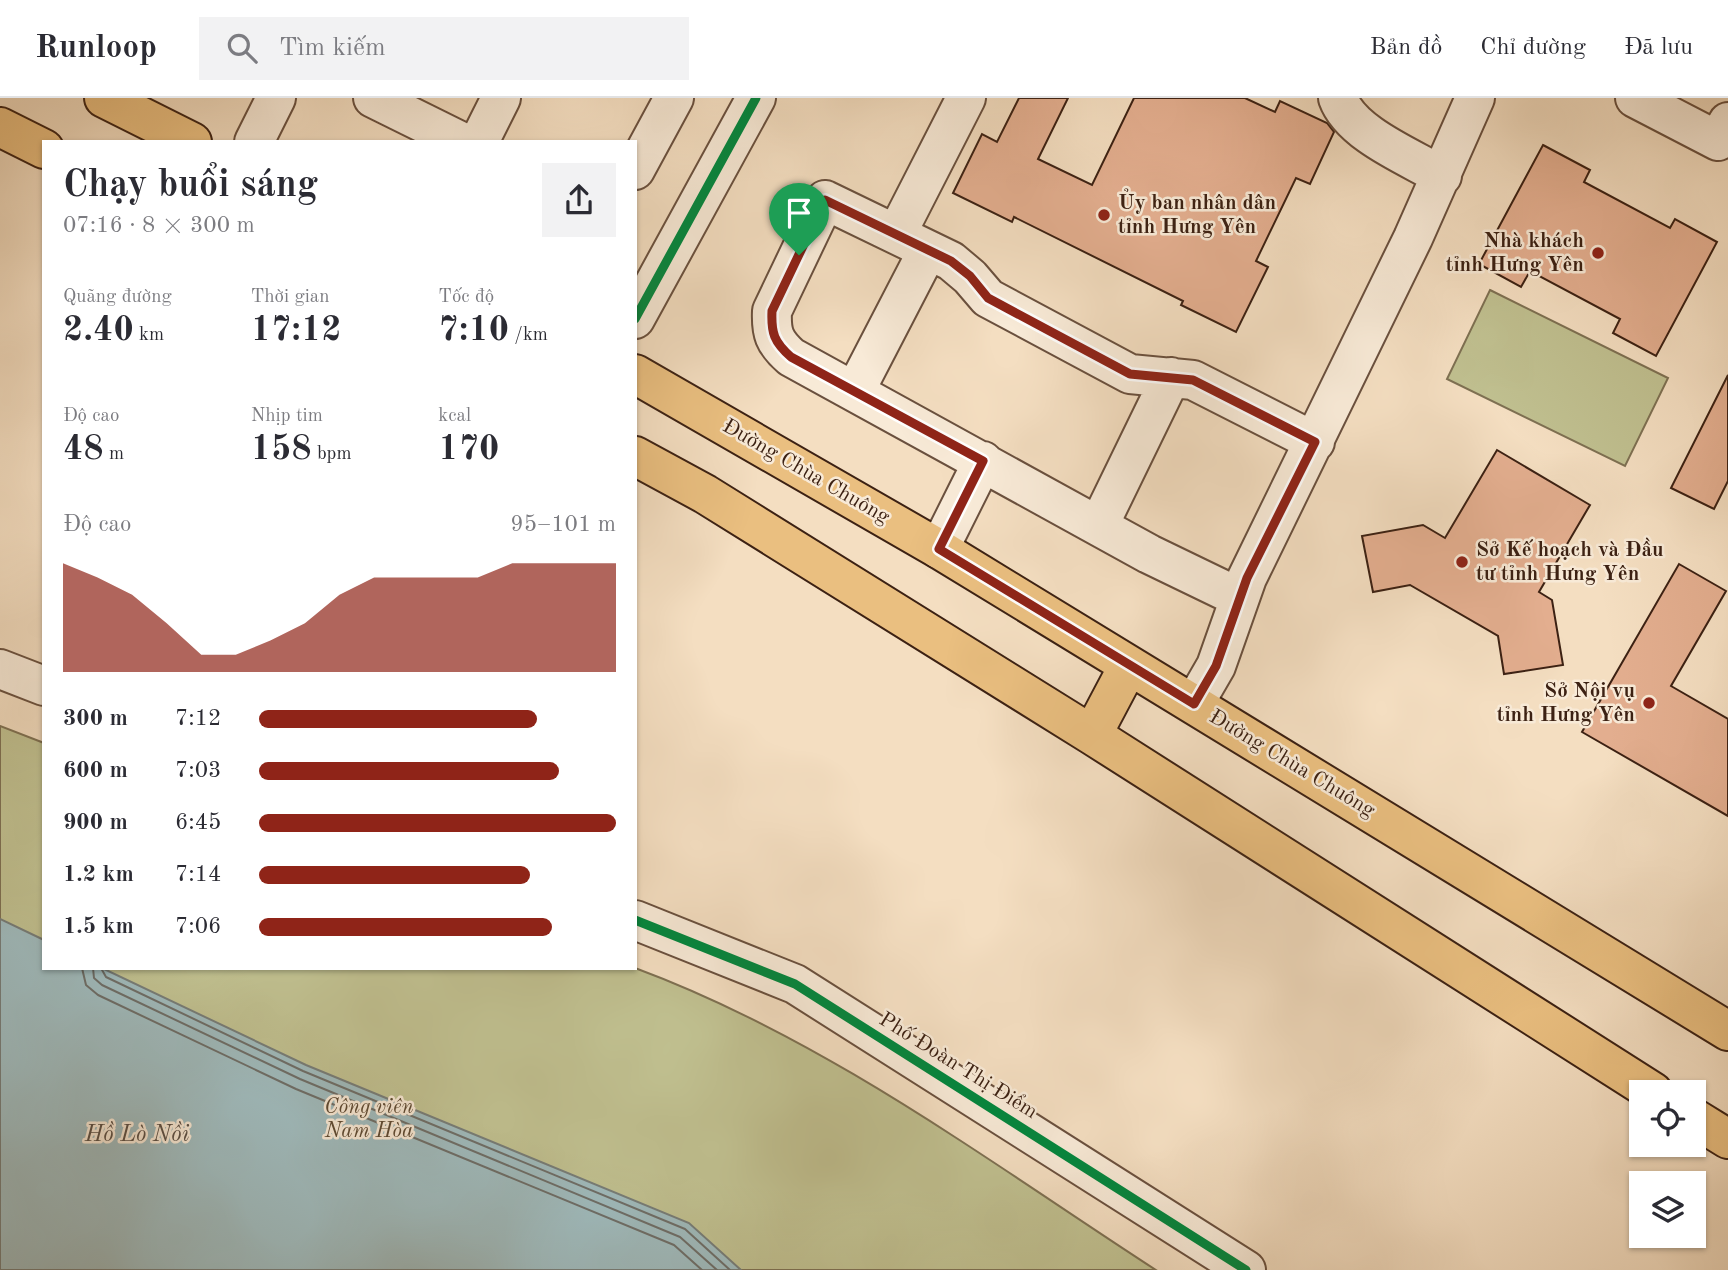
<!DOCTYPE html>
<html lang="vi">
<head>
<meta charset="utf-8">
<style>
  body { margin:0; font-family:"Old Standard TT",serif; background:#f2f2f3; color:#2b2b33; height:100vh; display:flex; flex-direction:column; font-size:26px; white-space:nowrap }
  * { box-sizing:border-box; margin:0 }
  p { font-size:23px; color:#7c7c81 }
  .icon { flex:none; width:38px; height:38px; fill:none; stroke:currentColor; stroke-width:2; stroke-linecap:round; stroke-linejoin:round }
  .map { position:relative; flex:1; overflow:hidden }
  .details { position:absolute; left:42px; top:42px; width:595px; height:830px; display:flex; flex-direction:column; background:#fff; border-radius:0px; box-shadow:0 2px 5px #0004 }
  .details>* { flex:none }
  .tools { position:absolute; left:1629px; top:982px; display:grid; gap:14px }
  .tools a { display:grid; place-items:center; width:77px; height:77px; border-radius:0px; background:#fff; box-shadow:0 2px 5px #0004; font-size:35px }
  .pin { position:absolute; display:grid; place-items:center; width:60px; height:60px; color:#fff; margin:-72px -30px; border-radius:50% 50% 50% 0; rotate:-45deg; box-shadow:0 0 7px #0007 }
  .pin .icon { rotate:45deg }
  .round { display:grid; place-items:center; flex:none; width:74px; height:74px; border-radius:0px; background:#f2f2f3 }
  .summary { display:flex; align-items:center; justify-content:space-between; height:119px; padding:0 21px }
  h1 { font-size:38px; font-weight:700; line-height:52px }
  .metrics { display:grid; grid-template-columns:repeat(3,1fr); gap:10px; height:119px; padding:7px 21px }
  .metrics div { display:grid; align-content:center }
  .metrics b { font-size:35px; font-weight:700 }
  .metrics small { font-size:19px; font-weight:400 }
  .metrics p { font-size:19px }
  .chart { height:196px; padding:14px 21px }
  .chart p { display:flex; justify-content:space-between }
  .chart svg { width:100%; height:126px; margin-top:7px; fill:#8f2418; opacity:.7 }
  ul { padding:0 21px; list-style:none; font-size:23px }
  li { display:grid; grid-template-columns:112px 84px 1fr; align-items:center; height:52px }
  li i { height:18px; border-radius:9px; background:#8f2418 }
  header { display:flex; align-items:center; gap:42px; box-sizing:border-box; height:98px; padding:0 35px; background:#fff; border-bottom:2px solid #e1e1e2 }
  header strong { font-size:33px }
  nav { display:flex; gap:38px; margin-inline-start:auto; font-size:24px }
  .search { width:490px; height:63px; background:#f2f2f3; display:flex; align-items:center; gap:18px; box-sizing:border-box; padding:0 24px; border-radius:0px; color:#7c7c81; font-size:26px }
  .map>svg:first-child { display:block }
  .green { fill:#c0c090; stroke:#7e7052; stroke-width:2 }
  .water { fill:#9fbabc; stroke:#777d78; stroke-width:2 }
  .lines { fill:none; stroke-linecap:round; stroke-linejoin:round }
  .shore { stroke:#6e6e68; stroke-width:2 }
  .building { fill:#e3ae8f; stroke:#3c2113; stroke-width:2 }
  .minor-casing { stroke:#6a503e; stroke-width:42 }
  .major-casing { stroke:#3c2113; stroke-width:42 }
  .minor { stroke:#f8ead7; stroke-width:38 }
  .major { stroke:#eabf80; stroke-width:38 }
  .cycleway-casing { stroke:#f8ead7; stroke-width:13 }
  .cycleway { stroke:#00873e; stroke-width:9 }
  .route-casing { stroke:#fff; stroke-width:14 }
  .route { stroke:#8f2418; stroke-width:9 }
  .poi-dot { fill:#8f2418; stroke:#f8ead7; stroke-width:2.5 }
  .labels { text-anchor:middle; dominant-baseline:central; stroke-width:5; stroke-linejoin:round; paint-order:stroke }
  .poi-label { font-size:21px; font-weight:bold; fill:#3c2113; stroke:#f8ead7; text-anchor:start }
  .street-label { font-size:21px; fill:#3c2113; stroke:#f8ead7 }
  .park-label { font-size:21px; font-style:italic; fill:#5d4932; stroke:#f8ead7 }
  .water-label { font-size:23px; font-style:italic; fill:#5a4f46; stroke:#f8ead7 }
</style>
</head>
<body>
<header>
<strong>Runloop</strong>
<div class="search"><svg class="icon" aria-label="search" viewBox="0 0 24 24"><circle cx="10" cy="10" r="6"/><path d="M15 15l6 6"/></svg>Tìm kiếm</div>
<nav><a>Bản đồ</a><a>Chỉ đường</a><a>Đã lưu</a></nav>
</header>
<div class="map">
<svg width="1728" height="1172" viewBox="0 0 1728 1172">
  <rect width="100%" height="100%" fill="#f4dec1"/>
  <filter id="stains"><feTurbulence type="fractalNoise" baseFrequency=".00286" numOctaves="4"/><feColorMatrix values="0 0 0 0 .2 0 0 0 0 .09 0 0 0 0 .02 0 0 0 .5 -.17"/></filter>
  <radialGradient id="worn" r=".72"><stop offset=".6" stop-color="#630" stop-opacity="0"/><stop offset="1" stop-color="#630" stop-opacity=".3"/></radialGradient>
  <!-- green -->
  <path class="green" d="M 1490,192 L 1668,280 L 1625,368 L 1447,281 Z
    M 0,628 L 44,645 L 44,870 L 635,870 C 824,940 988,1063 1156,1172 L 0,1172 Z"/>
  <!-- water -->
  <path class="water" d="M 0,821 L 44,842 L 44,870 L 102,870 L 306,967 L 689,1125 L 741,1172 L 0,1172 Z"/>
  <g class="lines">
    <!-- shore -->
    <path class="shore" d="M 82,870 L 86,887 L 98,897 L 296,991 L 674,1147 L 702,1172
      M 93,870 L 94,880 L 102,887 L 300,981 L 680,1139 L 717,1172
      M 101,870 L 106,879 L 303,973 L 685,1131 L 730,1172"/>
  </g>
  <!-- building -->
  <path class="building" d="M 1019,0 L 1068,0 L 1038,61 L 1092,87 L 1134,0 L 1245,0 L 1275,14 L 1280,3 L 1327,25 L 1334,34 L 1310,86 L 1296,80 L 1256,163 L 1268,169 L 1236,234 L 1181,207 L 1183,203 L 1014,119 L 1012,124 L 953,95 L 982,36 L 997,44 Z
    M 1543,47 L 1590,72 L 1584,84 L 1670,130 L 1675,121 L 1717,144 L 1656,258 L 1613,235 L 1620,221 L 1530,173 L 1521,189 L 1479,166 Z
    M 1728,277 L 1728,383 L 1714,411 L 1671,390 Z
    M 1497,352 L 1590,407 L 1539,494 L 1552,502 L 1563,567 L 1504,576 L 1498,538 L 1410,487 L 1373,494 L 1362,438 L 1423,427 L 1445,440 Z
    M 1679,466 L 1726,493 L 1671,588 L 1728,621 L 1728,718 L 1582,634 Z"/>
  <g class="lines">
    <!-- minor casing -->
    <g class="minor-casing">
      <path id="minor" d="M 373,0 L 462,44
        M 1338,0 C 1351,36 1410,59 1442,78
        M 1635,0 L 1718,43 L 1728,24
        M 254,44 L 276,0
        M 474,44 L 482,38 L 501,0
        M 635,72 L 674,0
        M 897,135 L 966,0
        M 635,221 L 756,0
        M 855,293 L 928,152
        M 1099,427 L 1171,279
        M 939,451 L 983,363
        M 1240,500 L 1149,456 L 791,259 C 774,244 771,235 772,213 L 825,102 L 951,163 L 970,179 L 988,200 L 1130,276 L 1193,282 L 1315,344
        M 0,571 L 44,588
        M 1194,606 L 1216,568 L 1247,480 L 1413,140 L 1475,0
        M 635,822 L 795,886 L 1246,1172"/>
    </g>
    <!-- major casing -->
    <g class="major-casing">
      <path id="major" d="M 104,0 L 192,44
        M 0,29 L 44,51
        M 635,276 L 939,451 L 1728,933
        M 635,358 L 705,396 L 1092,637 L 1653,994
        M 1092,637 L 1129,567
        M 1694,1020 L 1728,1041"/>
    </g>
    <!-- minor -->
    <use href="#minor" class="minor"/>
    <!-- major -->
    <use href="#major" class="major"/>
    <!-- cycleway casing -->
    <g class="cycleway-casing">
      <path id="cycleway" d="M 635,221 L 756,0
        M 635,822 L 795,886 L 1246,1172"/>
    </g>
    <!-- cycleway -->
    <use href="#cycleway" class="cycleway"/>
  </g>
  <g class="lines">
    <!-- route casing -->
    <g class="route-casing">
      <path id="route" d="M 825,102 L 951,163 L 970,178 L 988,200 L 1130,276 L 1193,282 L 1315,344 L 1247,480 L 1216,568 L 1194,606 L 939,451 L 983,363 L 791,259 C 774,244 771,235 772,213 Z"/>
    </g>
    <!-- route -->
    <use href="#route" class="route"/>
  </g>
  <!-- markers -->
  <g class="poi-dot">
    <circle cx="1104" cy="117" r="7"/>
    <circle cx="1598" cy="155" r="7"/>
    <circle cx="1462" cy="464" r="7"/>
    <circle cx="1649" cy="605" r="7"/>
  </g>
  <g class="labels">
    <!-- poi labels -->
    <g class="poi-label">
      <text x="1118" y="105">Ủy ban nhân dân<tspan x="1118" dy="24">tỉnh Hưng Yên</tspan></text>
      <text x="1584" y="143" text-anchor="end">Nhà khách<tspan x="1584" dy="24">tỉnh Hưng Yên</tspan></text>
      <text x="1476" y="452">Sở Kế hoạch và Đầu<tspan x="1476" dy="24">tư tỉnh Hưng Yên</tspan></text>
      <text x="1635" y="593" text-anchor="end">Sở Nội vụ<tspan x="1635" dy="24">tỉnh Hưng Yên</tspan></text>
    </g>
    <!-- street labels -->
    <g class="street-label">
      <text transform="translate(806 374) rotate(30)">Đường Chùa Chuông</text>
      <text transform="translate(1292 666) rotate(31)">Đường Chùa Chuông</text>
      <text transform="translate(958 968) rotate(32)">Phố Đoàn Thị Điểm</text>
    </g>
    <!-- park labels -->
    <g class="park-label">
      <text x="369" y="1009">Công viên<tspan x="369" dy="24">Nam Hòa</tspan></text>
    </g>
    <!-- water labels -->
    <g class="water-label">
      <text x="137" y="1036">Hồ Lò Nồi</text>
    </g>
  </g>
  <rect width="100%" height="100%" filter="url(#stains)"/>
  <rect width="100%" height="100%" fill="url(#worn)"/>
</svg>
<div class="tools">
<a><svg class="icon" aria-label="locate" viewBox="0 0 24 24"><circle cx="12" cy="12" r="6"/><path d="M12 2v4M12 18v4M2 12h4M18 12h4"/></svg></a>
<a><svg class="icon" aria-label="layers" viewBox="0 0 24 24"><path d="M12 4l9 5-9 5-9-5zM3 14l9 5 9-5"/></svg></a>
</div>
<div class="pin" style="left:799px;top:157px;background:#1e9e55"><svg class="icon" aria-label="arrive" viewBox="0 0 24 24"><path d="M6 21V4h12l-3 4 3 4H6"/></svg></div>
<section class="details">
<div class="summary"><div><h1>Chạy buổi sáng</h1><p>07:16 · 8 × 300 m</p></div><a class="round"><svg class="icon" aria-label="share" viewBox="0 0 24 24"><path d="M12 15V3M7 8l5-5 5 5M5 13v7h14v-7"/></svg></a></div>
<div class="metrics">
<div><p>Quãng đường</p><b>2.40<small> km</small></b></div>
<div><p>Thời gian</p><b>17:12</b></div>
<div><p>Tốc độ</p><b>7:10<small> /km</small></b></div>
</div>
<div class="metrics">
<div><p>Độ cao</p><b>48<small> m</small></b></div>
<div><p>Nhịp tim</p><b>158<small> bpm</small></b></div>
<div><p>kcal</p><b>170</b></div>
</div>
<div class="chart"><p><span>Độ cao</span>95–101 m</p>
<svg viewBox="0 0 160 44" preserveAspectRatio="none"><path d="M0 44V6L10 11L20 17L30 27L40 38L50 38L60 33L70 27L80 17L90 11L100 11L110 11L120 11L130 6L140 6L150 6L160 6V44z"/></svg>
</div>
<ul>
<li><b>300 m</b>7:12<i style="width:78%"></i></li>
<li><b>600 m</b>7:03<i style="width:84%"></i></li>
<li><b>900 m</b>6:45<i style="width:100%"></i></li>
<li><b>1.2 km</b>7:14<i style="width:76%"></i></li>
<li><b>1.5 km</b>7:06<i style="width:82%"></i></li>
</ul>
</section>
</div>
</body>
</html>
